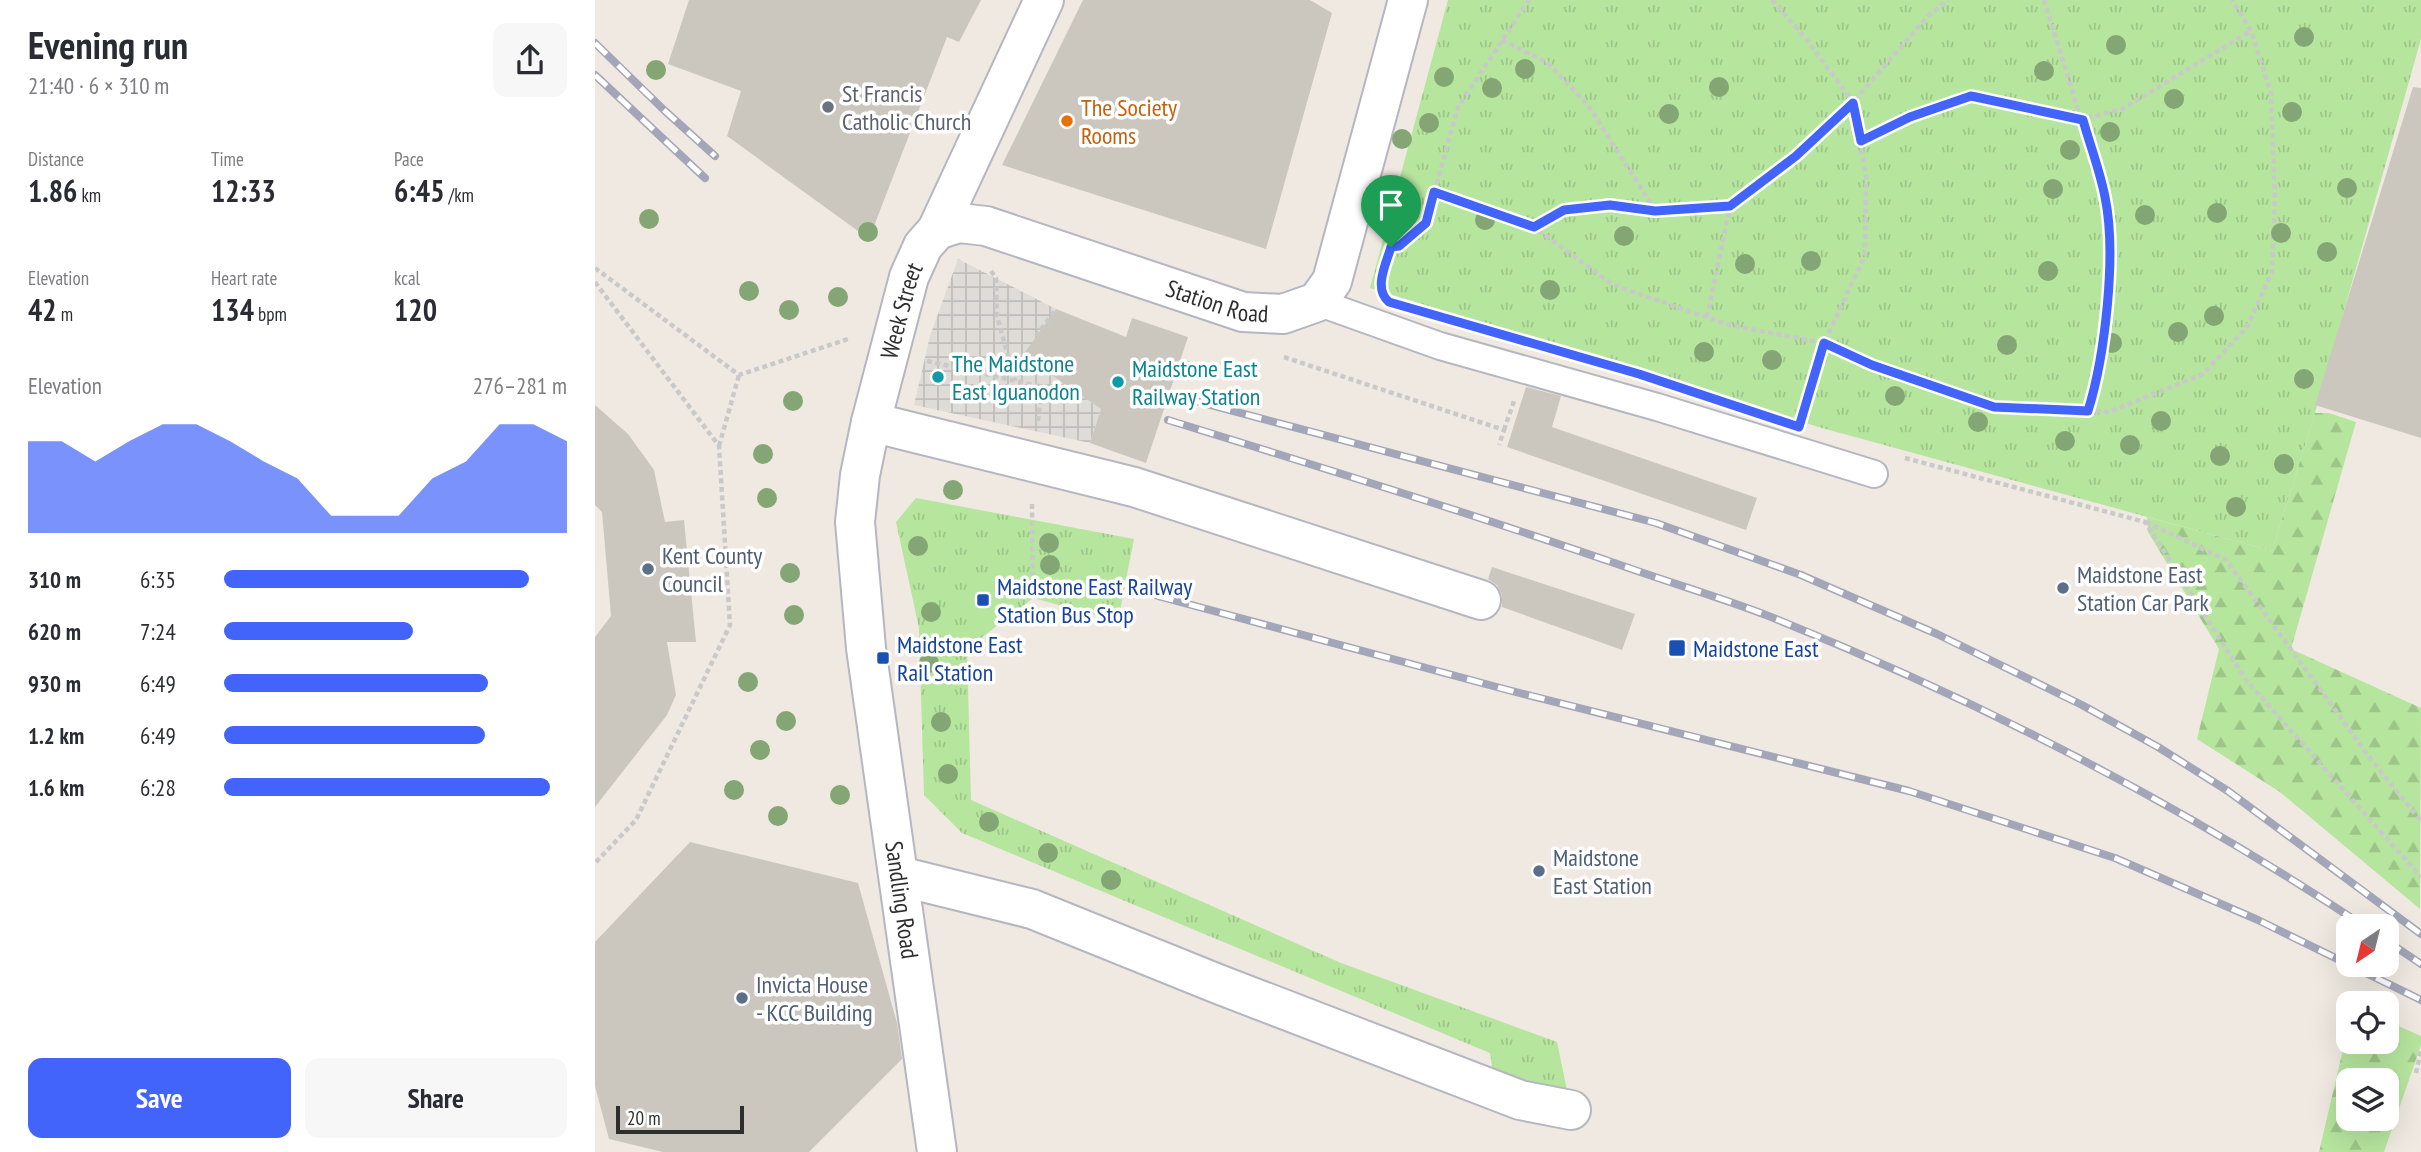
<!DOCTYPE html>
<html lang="en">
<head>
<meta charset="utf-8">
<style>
  body { margin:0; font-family:"PT Sans Narrow",sans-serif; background:#f7f7f7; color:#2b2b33; height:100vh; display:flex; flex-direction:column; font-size:26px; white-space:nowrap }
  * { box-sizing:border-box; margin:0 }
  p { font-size:23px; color:#7c7c81 }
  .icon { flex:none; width:38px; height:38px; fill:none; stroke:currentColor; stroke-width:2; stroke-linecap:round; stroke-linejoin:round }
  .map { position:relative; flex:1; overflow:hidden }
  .side { display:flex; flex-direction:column; background:#fff; width:595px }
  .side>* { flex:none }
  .needle { width:46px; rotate:215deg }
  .controls { position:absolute; left:1741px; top:914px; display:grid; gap:14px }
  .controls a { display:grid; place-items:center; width:63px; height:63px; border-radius:14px; background:#fff; box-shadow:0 7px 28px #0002; font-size:35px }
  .scale { position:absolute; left:21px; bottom:18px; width:128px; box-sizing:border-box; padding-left:7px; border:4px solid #2e2e2e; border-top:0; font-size:19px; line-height:24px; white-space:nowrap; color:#2e2e2e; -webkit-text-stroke:5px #fff; paint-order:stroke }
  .pin { position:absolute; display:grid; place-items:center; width:60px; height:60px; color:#fff; margin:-72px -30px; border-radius:50% 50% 50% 0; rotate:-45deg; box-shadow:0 0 7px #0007 }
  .pin .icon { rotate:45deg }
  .round { display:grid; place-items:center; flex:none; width:74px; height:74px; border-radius:14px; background:#f7f7f7 }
  .headline { display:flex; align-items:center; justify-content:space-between; height:119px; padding:0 28px }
  h1 { font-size:38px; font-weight:800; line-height:52px }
  .stats { display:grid; grid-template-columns:repeat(3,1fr); gap:10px; height:119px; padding:7px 28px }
  .stats div { display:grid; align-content:center }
  .stats b { font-size:30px; font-weight:800 }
  .stats small { font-size:19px; font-weight:400 }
  .stats p { font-size:19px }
  .chart { height:196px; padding:14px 28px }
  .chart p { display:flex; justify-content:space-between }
  .chart svg { width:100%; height:126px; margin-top:7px; fill:#4264fb; opacity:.7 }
  .button { display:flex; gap:14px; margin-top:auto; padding:14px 28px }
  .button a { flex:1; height:80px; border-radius:14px; background:#4264fb; color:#fff; font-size:28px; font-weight:800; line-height:80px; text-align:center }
  .button a+a { background:#f7f7f7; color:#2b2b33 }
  ul { padding:0 28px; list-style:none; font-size:23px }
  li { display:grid; grid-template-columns:112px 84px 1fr; align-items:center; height:52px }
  li i { height:18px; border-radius:9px; background:#4264fb }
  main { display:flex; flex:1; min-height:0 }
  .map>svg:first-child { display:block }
  .grass { fill:url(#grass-tufts) }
  .forest { fill:url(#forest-firs); fill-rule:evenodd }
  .plaza { fill:url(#plaza-grid) }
  .building { fill:#cbc7bf }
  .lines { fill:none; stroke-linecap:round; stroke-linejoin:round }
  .lane-casing { stroke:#b4b7c1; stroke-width:30 }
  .street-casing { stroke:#b4b7c1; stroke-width:42 }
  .path { stroke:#c9c9c9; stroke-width:4.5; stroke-dasharray:5 3.5; stroke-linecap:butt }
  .lane { stroke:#fff; stroke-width:26 }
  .street { stroke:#fff; stroke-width:38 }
  .rail-casing { stroke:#a3a6b8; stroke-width:8 }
  .rail { stroke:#fff; stroke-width:5; stroke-dasharray:16; stroke-linecap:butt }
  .tree { fill:#84a574 }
  .route-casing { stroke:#fff; stroke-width:14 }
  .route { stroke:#4264fb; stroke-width:9 }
  .worship-dot { fill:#6b7280; stroke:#fff; stroke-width:2.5 }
  .food-dot { fill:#e8710a; stroke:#fff; stroke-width:2.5 }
  .culture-dot { fill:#0f9aa8; stroke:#fff; stroke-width:2.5 }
  .service-dot { fill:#5c6f8a; stroke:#fff; stroke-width:2.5 }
  .transit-dot { fill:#1a4fb4; stroke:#fff; stroke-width:2.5 }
  .labels { text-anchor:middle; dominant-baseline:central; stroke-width:7; stroke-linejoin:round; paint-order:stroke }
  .worship-label { font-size:24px; fill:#5b616d; stroke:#fff; text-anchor:start }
  .food-label { font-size:24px; fill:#c56008; stroke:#fff; text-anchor:start }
  .street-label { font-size:24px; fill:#2e2e2e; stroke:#fff }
  .culture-label { font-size:24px; fill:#0d838f; stroke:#fff; text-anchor:start }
  .service-label { font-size:24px; fill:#4e5e75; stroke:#fff; text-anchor:start }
  .transit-label { font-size:24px; fill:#164399; stroke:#fff; text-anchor:start }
</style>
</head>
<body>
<main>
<section class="side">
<div class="headline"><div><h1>Evening run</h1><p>21:40 · 6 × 310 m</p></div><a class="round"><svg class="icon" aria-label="share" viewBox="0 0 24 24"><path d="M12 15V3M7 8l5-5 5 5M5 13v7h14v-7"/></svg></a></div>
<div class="stats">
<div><p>Distance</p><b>1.86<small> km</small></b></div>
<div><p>Time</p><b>12:33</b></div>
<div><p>Pace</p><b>6:45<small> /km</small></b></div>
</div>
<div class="stats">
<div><p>Elevation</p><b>42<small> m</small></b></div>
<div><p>Heart rate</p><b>134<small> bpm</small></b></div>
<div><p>kcal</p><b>120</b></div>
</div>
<div class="chart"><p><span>Elevation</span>276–281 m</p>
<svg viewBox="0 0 160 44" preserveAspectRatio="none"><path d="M0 44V12L10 12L20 19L30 12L40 6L50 6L60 12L70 19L80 25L90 38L100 38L110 38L120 25L130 19L140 6L150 6L160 12V44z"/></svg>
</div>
<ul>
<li><b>310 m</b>6:35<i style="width:89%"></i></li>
<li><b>620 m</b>7:24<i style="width:55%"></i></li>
<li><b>930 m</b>6:49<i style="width:77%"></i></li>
<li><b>1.2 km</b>6:49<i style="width:76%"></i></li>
<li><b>1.6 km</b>6:28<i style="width:95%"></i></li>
</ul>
<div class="button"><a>Save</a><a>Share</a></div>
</section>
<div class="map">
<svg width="1826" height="1152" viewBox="0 0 1826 1152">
  <defs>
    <pattern id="grass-tufts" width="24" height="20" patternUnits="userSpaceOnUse" patternTransform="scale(1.75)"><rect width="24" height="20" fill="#b6e59e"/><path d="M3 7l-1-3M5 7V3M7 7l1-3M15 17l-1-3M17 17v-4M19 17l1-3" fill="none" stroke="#9dc588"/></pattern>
    <pattern id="forest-firs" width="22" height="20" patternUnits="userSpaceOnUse" patternTransform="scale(1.75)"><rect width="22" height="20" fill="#b6e59e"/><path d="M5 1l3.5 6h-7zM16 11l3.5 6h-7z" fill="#9dc588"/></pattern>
    <pattern id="plaza-grid" width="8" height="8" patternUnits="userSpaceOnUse" patternTransform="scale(1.75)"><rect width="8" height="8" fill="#dfdcd8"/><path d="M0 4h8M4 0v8" fill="none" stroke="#c0bdba"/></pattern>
  </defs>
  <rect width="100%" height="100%" fill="#efe9e1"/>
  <!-- grass -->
  <path class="grass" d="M 853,0 L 1826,0 L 1826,39 L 1720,413 L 1677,551 L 1227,428 L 775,288 Z
    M 321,498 L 539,539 L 523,621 L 438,598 L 372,649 L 376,800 L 746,963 L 962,1042 L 973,1095 L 899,1078 L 895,1053 L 367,833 L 329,795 L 324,628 L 301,522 Z"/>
  <!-- forest -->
  <path class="forest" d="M 1720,413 L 1734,413 L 1761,422 L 1696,649 L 1826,708 L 1825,909 L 1685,792 L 1602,739 L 1624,649 L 1553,532 L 1552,517 L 1677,551 Z
    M 1792,1021 L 1826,1036 L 1826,1045 L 1789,1152 L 1724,1152 L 1753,1028 L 1754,1041 L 1792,1041 ZM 1754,1080 L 1792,1080 L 1792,1118 L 1754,1118 Z"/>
  <!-- plaza -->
  <path class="plaza" d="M 363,259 L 461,309 L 429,355 L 506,409 L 495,443 L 319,405 L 335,336 Z"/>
  <!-- building -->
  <path class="building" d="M 94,0 L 386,0 L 364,42 L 352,37 L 274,239 L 132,136 L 146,91 L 73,64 Z
    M 488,0 L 715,0 L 737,13 L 671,249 L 407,165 Z
    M 1818,87 L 1826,88 L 1826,438 L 1720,405 Z
    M 461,309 L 531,337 L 537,318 L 593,337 L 551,463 L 495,443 L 506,409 L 428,355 Z
    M 931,387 L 966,396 L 957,427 L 1162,498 L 1151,530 L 912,447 Z
    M 0,405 L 33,434 L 59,470 L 70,522 L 89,520 L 101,642 L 72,642 L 81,695 L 72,715 L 0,807 L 0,637 L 16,616 L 7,512 L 0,505 Z
    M 897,567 L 1040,614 L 1027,650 L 907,607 L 907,595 L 902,585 L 893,579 Z
    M 95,842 L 263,883 L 302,1023 L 307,1059 L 214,1152 L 68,1152 L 14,1139 L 0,1086 L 0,942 Z"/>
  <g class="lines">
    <!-- lane casing -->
    <g class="lane-casing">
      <path id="lane" d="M 722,302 L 845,346 L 1062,407 L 1279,474"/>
    </g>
    <!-- street casing -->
    <g class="street-casing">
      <g id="street">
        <path id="s1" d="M 342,230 L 364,223 L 391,226 L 648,312 L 688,314 L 722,302 L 737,281 L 813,0"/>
        <path d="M 276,422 L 539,487 L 886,600"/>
        <path d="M 304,876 L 437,909 L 623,984 L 925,1100 L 976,1110"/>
        <path id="s2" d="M 342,1152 L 271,648 L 260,522 L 265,475 L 276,422 L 314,277 L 328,246 L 342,230 L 449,0"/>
      </g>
    </g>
    <!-- path -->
    <path class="path" d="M 1177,0 L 1212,40 L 1258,102 L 1271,176 L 1270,255 L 1229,343 L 1207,416
      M 1449,0 L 1511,199 L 1515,257 L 1501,386 L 1493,411
      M 907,40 L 953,63 L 993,105 L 1060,210
      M 1266,141 L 1315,117 L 1376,96 L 1488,119 L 1527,109 L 1656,31
      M 840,192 L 939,227 L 1018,285 L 1134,325 L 1229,343 L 1277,365 L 1399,407 L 1514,412 L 1608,374 L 1652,327 L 1677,272 L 1680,197 L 1676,94 L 1656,31 L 1637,0
      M 939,227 L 969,210 L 1015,205 L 1061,211 L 1135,206 L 1201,156 L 1258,102 L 1333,16 L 1353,0
      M 795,247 L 804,246 L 831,223 L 863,107 L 934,0
      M 0,268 L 144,375 L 253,339
      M 396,271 L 401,278 L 402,316 L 420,381
      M 0,282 L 124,446 L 135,625 L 41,820 L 0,863
      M 786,290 L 796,247
      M 1112,317 L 1135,206
      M 441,336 L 461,309
      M 567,354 L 600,366
      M 689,357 L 909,430 L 904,445
      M 332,361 L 488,396
      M 443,421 L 447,387
      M 909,430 L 919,401
      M 124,446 L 144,375
      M 1310,458 L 1550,522 L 1651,680 L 1826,877
      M 437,504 L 438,598
      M 1551,522 L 1631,560 L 1778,762 L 1826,821
      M 1821,1073 L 1826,1050"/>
    <!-- lane -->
    <use href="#lane" class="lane"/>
    <!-- street -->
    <use href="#street" class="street"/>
    <!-- rail casing -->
    <g class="rail-casing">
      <path id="rail" d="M 0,43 L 70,111 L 120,156
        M 0,75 L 110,178
        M 589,398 L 1061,523 L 1206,575 L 1342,634 L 1487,705 L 1563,747 L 1633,791 L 1826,934
        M 573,420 C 725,467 878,514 1028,566 C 1076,583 1124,597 1171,615 C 1379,698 1582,802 1769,926
        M 563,596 L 913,690 L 1314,791 L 1520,858 L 1663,920 L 1826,1000
        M 1792,941 L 1826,964"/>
    </g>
    <!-- rail -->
    <use href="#rail" class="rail"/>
  </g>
  <!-- trees -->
  <g class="tree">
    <circle cx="1709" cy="37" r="10"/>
    <circle cx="1521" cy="45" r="10"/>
    <circle cx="930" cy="69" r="10"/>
    <circle cx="61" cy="70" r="10"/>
    <circle cx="1449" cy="71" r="10"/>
    <circle cx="849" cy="77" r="10"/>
    <circle cx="1124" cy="87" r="10"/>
    <circle cx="897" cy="88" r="10"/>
    <circle cx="1579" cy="99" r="10"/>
    <circle cx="1697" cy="112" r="10"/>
    <circle cx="1074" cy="114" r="10"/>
    <circle cx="834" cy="123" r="10"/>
    <circle cx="1515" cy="132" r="10"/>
    <circle cx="807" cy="139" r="10"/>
    <circle cx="1475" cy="150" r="10"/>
    <circle cx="1752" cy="188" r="10"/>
    <circle cx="1458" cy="189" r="10"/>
    <circle cx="1622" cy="213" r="10"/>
    <circle cx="1550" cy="215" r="10"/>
    <circle cx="54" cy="219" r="10"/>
    <circle cx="890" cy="220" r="10"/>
    <circle cx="273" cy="232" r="10"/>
    <circle cx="1686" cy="233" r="10"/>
    <circle cx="1029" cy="236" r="10"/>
    <circle cx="1732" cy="252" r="10"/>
    <circle cx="1216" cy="261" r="10"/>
    <circle cx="1150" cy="264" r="10"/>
    <circle cx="1453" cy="271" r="10"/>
    <circle cx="955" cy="290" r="10"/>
    <circle cx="154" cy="291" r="10"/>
    <circle cx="243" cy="297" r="10"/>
    <circle cx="194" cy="310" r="10"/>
    <circle cx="1619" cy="316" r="10"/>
    <circle cx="1583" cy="332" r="10"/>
    <circle cx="1517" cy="343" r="10"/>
    <circle cx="1412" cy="345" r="10"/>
    <circle cx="1109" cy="352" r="10"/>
    <circle cx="1177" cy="360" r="10"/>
    <circle cx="1709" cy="379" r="10"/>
    <circle cx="1300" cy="396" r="10"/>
    <circle cx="198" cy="401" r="10"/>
    <circle cx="1566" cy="421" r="10"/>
    <circle cx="1383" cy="422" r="10"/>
    <circle cx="1470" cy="441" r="10"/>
    <circle cx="1535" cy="445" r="10"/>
    <circle cx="168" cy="454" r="10"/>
    <circle cx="1625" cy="456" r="10"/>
    <circle cx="1689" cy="464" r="10"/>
    <circle cx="358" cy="490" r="10"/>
    <circle cx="172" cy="498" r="10"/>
    <circle cx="1641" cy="507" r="10"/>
    <circle cx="454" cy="543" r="10"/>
    <circle cx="323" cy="546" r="10"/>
    <circle cx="455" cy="565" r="10"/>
    <circle cx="195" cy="573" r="10"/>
    <circle cx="336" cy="612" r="10"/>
    <circle cx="199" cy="615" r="10"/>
    <circle cx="334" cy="663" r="10"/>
    <circle cx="153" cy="682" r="10"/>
    <circle cx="191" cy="721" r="10"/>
    <circle cx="346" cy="722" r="10"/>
    <circle cx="165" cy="750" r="10"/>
    <circle cx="353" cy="774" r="10"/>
    <circle cx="139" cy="790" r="10"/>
    <circle cx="245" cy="795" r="10"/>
    <circle cx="183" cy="816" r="10"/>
    <circle cx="394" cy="822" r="10"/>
    <circle cx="453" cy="853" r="10"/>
    <circle cx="516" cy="880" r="10"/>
  </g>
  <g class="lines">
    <!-- route casing -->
    <g class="route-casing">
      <path id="route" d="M 1376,96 L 1488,120 C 1495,145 1505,171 1510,197 C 1522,254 1510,356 1493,411 L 1399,407 L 1277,365 L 1229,343 L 1204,427 L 1044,374 L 794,302 C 778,289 791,264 796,247 L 804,246 L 831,223 L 839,192 L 939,227 L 969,210 L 1015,205 L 1060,211 L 1135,206 L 1201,156 L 1258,103 L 1266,141 L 1315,117 Z"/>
    </g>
    <!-- route -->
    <use href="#route" class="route"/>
  </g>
  <!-- markers -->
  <circle class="worship-dot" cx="233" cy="107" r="7"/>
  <circle class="food-dot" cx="472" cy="121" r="7"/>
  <g class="culture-dot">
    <circle cx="343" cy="377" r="7"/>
    <circle cx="523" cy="382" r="7"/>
  </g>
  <g class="service-dot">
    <circle cx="53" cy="569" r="7"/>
    <circle cx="1468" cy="588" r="7"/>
    <circle cx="944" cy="871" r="7"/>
    <circle cx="147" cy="998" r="7"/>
  </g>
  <g class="transit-dot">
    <rect x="381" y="593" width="14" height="14" rx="3.5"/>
    <rect x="1073" y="639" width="18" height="18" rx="3.5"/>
    <rect x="281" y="651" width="14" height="14" rx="3.5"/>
  </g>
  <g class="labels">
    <!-- worship labels -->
    <g class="worship-label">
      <text x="247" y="93">St Francis<tspan x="247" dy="28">Catholic Church</tspan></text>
    </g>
    <!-- food labels -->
    <g class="food-label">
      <text x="486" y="107">The Society<tspan x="486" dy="28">Rooms</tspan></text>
    </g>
    <!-- street labels -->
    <g class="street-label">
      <text stroke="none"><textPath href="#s1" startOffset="294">Station Road</textPath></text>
      <text stroke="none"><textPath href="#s2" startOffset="852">Week Street</textPath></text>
      <text transform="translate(307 900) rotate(82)">Sandling Road</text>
    </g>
    <!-- culture labels -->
    <g class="culture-label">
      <text x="357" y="363">The Maidstone<tspan x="357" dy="28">East Iguanodon</tspan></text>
      <text x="537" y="368">Maidstone East<tspan x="537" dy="28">Railway Station</tspan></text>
    </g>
    <!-- service labels -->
    <g class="service-label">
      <text x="67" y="555">Kent County<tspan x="67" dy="28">Council</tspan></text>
      <text x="1482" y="574">Maidstone East<tspan x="1482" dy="28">Station Car Park</tspan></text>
      <text x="958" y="857">Maidstone<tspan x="958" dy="28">East Station</tspan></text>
      <text x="161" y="984">Invicta House<tspan x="161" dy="28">- KCC Building</tspan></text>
    </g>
    <!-- transit labels -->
    <g class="transit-label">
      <text x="402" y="586">Maidstone East Railway<tspan x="402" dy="28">Station Bus Stop</tspan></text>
      <text x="302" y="644">Maidstone East<tspan x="302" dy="28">Rail Station</tspan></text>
      <text x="1098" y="648">Maidstone East</text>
    </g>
  </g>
</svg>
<div class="controls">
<a><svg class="needle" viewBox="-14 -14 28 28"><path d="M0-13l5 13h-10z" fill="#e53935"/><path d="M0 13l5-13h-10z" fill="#7c7c81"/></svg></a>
<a><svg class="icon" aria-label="locate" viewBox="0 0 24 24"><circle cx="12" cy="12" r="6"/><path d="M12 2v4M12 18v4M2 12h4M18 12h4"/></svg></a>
<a><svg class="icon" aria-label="layers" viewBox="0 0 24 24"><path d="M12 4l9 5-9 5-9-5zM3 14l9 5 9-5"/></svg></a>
</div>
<div class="scale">20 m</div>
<div class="pin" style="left:796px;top:247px;background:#1e9e55"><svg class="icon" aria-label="arrive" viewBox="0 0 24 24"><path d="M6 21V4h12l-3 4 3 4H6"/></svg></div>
</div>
</main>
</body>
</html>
